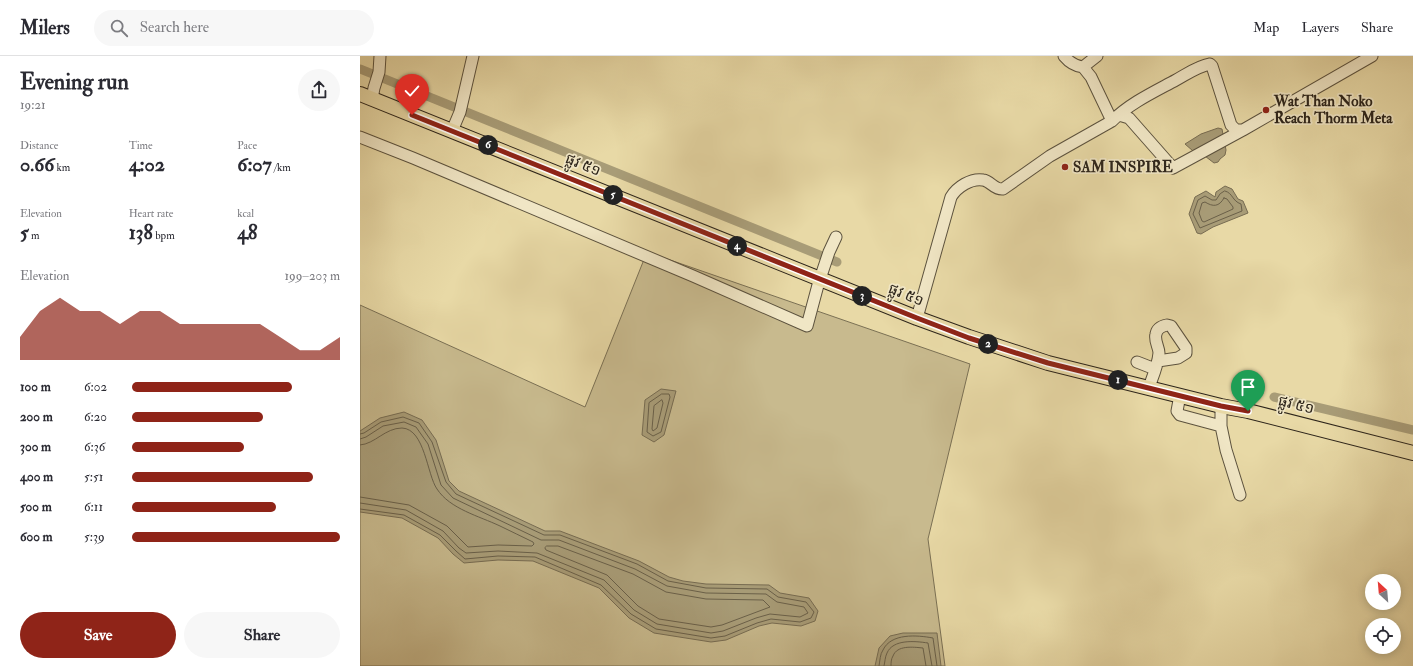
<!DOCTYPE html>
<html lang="en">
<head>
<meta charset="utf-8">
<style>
  body { margin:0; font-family:"IM FELL Double Pica","Noto Sans Khmer",serif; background:#f7f7f7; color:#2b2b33; height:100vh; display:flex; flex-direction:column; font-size:15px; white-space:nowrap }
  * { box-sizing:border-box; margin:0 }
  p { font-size:13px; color:#7c7c81 }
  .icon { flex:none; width:22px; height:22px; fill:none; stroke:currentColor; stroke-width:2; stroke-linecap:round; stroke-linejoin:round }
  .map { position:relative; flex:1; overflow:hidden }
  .sheet { display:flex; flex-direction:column; background:#fff; width:360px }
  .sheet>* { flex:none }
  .needle { width:26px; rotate:334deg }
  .fabs { position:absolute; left:1005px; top:518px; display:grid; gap:8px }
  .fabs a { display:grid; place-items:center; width:36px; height:36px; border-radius:50%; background:#fff; box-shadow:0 2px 10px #0003; font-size:20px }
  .pin { position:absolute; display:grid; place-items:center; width:34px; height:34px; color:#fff; margin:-41px -17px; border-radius:50% 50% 50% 0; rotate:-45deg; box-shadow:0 0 4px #0007 }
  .pin .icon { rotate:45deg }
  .km { position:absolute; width:20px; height:20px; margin:-10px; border-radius:50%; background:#222; color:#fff; font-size:11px; line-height:20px; text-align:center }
  .round { display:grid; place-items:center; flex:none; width:42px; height:42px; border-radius:21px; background:#f7f7f7 }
  .summary { display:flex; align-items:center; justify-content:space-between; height:68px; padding:0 20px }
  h1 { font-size:22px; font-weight:700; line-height:30px }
  .metrics { display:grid; grid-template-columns:repeat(3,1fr); gap:6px; height:68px; padding:4px 20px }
  .metrics div { display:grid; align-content:center }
  .metrics b { font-size:20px; font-weight:700 }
  .metrics small { font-size:11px; font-weight:400 }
  .metrics p { font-size:11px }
  .chart { height:112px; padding:8px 20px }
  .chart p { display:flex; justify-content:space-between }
  .chart svg { width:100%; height:72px; margin-top:4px; fill:#8f2418; opacity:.7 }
  .action { display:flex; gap:8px; margin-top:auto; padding:8px 20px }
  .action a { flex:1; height:46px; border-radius:24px; background:#8f2418; color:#fff; font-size:16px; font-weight:700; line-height:46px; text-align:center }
  .action a+a { background:#f7f7f7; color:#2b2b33 }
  ul { padding:0 20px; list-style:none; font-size:13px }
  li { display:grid; grid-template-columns:64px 48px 1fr; align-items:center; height:30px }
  li i { height:10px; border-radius:5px; background:#8f2418 }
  header { display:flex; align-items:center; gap:24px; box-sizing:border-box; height:56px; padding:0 20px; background:#fff; border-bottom:1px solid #e1e1e2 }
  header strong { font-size:19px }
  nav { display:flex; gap:22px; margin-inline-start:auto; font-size:14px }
  .search { width:280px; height:36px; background:#f7f7f7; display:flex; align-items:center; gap:10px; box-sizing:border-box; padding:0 14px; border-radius:22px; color:#7c7c81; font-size:15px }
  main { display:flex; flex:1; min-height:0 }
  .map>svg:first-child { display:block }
  .green { fill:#c8ba8e; stroke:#7a7054 }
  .water { fill:#a89c77; stroke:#776c52 }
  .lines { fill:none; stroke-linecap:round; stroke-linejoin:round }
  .shore { stroke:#6a6049; stroke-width:1 }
  .canal { stroke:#a89c77; stroke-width:9 }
  .minor-casing { stroke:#5c523e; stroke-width:13 }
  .major-casing { stroke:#2d251b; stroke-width:16 }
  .minor { stroke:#f0e6c5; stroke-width:11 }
  .major { stroke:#e8d9a6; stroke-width:14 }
  .route-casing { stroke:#fff; stroke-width:8 }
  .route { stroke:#8f2418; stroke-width:5 }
  .poi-dot { fill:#8f2418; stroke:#f0e6c5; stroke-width:1.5 }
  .labels { text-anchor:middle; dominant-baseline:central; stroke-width:3.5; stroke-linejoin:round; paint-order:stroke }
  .poi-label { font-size:15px; font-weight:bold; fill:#2d251b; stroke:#f0e6c5; text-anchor:start }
  .street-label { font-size:15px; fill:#2d251b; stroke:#f0e6c5 }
</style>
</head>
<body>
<header>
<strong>Milers</strong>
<div class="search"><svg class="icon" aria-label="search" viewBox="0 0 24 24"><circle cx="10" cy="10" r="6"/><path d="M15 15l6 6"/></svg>Search here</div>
<nav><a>Map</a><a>Layers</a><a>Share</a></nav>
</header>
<main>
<section class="sheet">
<div class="summary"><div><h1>Evening run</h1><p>19:21</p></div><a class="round"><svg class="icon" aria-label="share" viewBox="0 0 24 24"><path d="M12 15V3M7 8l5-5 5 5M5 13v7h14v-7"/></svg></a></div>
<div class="metrics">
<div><p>Distance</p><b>0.66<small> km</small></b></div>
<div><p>Time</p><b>4:02</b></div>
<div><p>Pace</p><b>6:07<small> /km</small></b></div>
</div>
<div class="metrics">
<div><p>Elevation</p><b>5<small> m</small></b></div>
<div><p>Heart rate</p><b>138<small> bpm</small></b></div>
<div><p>kcal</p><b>48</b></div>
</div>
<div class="chart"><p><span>Elevation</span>199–203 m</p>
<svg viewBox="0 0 160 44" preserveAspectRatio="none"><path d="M0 44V30L10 14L20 6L30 14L40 14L50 22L60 14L70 14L80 22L90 22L100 22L110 22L120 22L130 30L140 38L150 38L160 30V44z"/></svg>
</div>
<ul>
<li><b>100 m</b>6:02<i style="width:77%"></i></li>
<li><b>200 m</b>6:20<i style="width:63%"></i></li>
<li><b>300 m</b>6:36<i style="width:54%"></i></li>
<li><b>400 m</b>5:51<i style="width:87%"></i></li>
<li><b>500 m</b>6:11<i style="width:69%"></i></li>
<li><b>600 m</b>5:39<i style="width:100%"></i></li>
</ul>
<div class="action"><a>Save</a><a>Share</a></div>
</section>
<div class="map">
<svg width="1053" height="610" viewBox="0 0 1053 610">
  <rect width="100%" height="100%" fill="#e8d9a6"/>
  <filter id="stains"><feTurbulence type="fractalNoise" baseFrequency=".005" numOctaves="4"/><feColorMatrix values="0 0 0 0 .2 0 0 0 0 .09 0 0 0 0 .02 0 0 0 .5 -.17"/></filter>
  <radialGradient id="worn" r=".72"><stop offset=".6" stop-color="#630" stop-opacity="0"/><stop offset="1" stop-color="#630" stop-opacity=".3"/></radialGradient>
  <!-- green -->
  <path class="green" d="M 287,196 L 610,308 L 568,483 L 585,610 L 0,610 L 0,249 L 225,351 Z"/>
  <!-- water -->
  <path class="water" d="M 858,72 L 862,73 L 866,94 L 865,99 L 860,103 L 858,106 L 854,107 L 841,97 L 833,95 L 825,88 L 841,78 Z
    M 865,130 L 872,133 L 878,143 L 883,145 L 888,157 L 853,171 L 841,178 L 837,177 L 829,158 L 835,141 L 846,135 L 855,141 L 856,136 Z
    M 301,333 L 316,335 L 304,379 L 294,386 L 282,379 L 285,344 Z
    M 44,356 L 62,364 L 76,384 L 89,425 L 99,435 L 185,475 L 200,475 L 279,505 L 309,521 L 323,525 L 346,528 L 409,529 L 420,537 L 449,542 L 458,555 L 455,565 L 441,570 L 412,567 L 399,570 L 366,584 L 351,586 L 294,577 L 269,562 L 239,532 L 173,505 L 138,504 L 104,507 L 93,498 L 78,482 L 42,462 L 0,456 L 0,375 L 20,362 Z
    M 543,577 L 577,577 L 581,610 L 515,610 L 519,592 L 530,580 Z"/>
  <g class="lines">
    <!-- shore -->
    <path class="shore" d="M 865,135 C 873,137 872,145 881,148 L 882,155 L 840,172 L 833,158 L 838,144 L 845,140 L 852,144 L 856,144 L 860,138 Z
      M 864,142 L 867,143 L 873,151 L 873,153 L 844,166 L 842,165 L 839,157 L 842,147 L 845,146 C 853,151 859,151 864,142 Z
      M 302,338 L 309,338 L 310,341 L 301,376 L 293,380 L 287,376 L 289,347 Z
      M 302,344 L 303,347 L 297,372 L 293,375 L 292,373 L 294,350 Z
      M 0,378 L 4,377 L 21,366 L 43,361 L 59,367 L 72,386 L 86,426 L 96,438 L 184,479 L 200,479 L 277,508 L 308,525 L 346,532 L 407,533 L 418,541 L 446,546 L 454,556 L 451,562 L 440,566 L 411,563 L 397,567 L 365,580 L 351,582 L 296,573 L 271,558 L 241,529 L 175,501 L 138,500 L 105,503 L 96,495 L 80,479 L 44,459 L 0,453
      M 0,383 L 6,381 L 23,370 L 44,366 L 56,371 L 68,388 L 81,429 L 93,442 L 181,484 L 199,484 L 275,513 L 307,530 L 346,537 L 406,538 L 417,546 L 444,551 L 448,557 L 440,561 L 410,558 L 396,562 L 363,575 L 351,577 L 297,568 L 274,554 L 244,524 L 177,497 L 138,495 L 106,497 L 99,492 L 83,475 L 46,454 L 0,447
      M 0,389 C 15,388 25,372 42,372 C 65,373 67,419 77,433 C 90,453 119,460 140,470 C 151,475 162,481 173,486 L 174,488 L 172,490 L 138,489 L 108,491 L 87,470 L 49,449 L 0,441
      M 187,490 L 198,490 L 273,518 L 306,536 L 346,543 L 403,544 L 410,551 L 362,569 L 351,571 L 299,563 L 278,550 L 247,519 L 186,494 L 185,492 Z
      M 519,610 C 520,605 520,598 523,594 C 531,577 557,579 573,582 L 577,610
      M 524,610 C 525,606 525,601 527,597 C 533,583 555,585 568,587 L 572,610
      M 531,610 C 531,607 531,603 533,600 C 537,589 553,591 563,592 L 566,610"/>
    <!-- canal -->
    <path class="canal" d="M 0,13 L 477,206
      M 914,341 L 1053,374"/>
    <!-- minor casing -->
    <g class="minor-casing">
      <path id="minor" d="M 723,11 L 737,0
        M 12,43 L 14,32 L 19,16 L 20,0
        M 759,59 L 769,62 L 813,112 L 883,74
        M 752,65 C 770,47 794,36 816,24 C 827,18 838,10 850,8 L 852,10 L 871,69 L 876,74 L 883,74 L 1012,0
        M 92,75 L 100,56 L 113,0
        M 0,81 L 53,102 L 333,220 L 447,270 L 458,229 L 469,196 L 476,181
        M 557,262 L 591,141 C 597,131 611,122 623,124 C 631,125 634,134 643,133 L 690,100 L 752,65 L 731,21 L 723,11 C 714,10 709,6 704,0
        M 777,306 L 795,313
        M 789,331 C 793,320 798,309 799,297 C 799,291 794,285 796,278 C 797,272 802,270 807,269 L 811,270 L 826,292 L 826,297 L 818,302 L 798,305
        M 820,339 L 817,355 L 820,359 L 861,370
        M 861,350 L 861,370 L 866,394 L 880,439"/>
    </g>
    <!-- major casing -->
    <g class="major-casing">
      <path id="major" d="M 0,38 L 557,262 L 609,281 L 688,307 L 861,350 L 888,355 L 1053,397"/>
    </g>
    <!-- minor -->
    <use href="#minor" class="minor"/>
    <!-- major -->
    <use href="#major" class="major"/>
  </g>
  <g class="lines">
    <!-- route casing -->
    <g class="route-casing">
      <path id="route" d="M 52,59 L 557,262 L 609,282 L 688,307 L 861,350 L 888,355"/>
    </g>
    <!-- route -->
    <use href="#route" class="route"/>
  </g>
  <!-- markers -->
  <g class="poi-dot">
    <circle cx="906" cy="54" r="4"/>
    <circle cx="705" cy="111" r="4"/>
  </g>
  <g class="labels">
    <!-- poi labels -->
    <g class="poi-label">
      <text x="914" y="45">Wat Than Noko<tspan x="914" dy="17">Reach Thorm Meta</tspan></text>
      <text x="713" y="111">SAM INSPIRE</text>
    </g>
    <!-- street labels -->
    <g class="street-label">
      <text transform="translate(223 109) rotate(22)">ផ្លូវ ៥១</text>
      <text transform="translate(546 239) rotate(22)">ផ្លូវ ៥១</text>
      <text transform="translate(936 349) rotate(14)">ផ្លូវ ៥១</text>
    </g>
  </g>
  <rect width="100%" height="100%" filter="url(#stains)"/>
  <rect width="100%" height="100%" fill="url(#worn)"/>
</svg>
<div class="fabs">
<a><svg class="needle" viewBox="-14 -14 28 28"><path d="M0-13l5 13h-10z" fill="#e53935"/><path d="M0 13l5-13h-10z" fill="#7c7c81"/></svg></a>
<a><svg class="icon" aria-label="locate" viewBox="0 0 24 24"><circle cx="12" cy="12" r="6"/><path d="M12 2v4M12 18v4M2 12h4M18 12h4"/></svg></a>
</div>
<div class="pin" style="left:888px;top:355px;background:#1e9e55"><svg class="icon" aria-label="arrive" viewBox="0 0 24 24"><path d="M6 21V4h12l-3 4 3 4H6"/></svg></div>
<div class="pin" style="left:52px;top:59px;background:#d93025"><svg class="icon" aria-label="check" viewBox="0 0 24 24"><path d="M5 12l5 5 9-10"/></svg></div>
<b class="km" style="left:758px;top:324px">1</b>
<b class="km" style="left:628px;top:288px">2</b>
<b class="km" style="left:502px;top:240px">3</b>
<b class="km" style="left:377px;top:190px">4</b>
<b class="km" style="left:253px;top:139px">5</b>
<b class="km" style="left:128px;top:89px">6</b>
</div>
</main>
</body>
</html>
